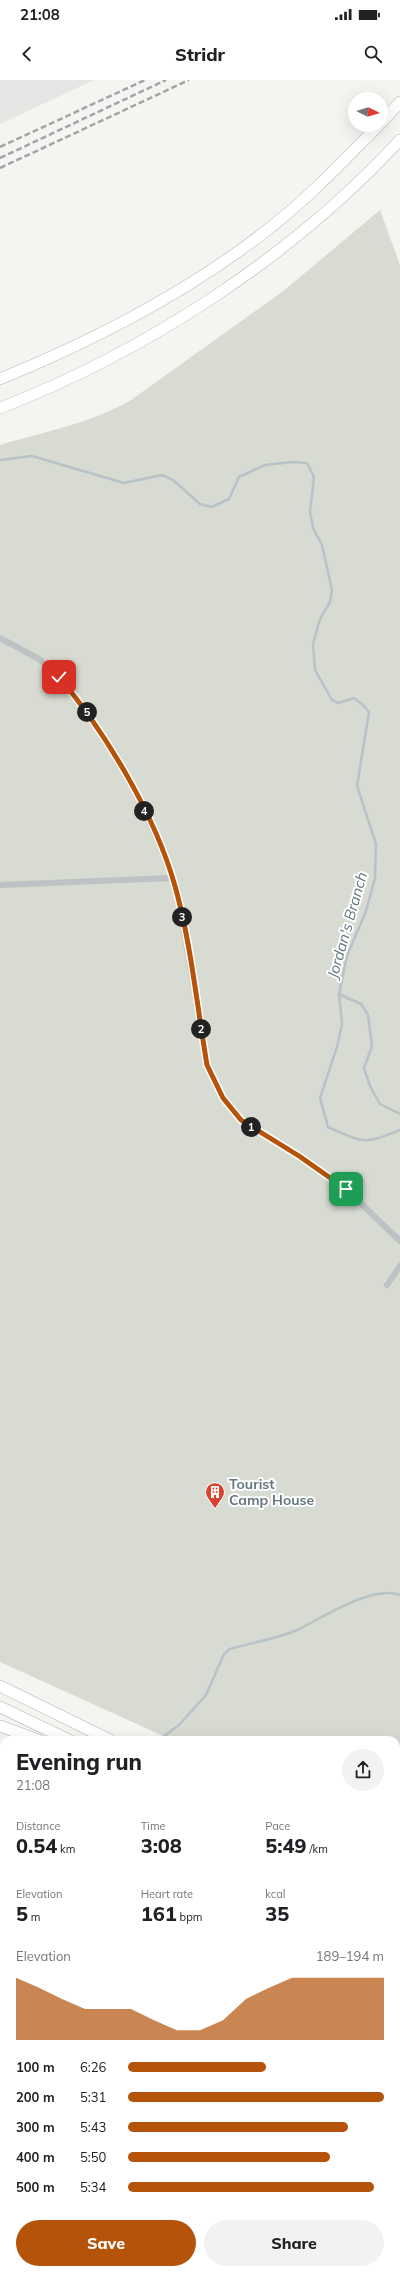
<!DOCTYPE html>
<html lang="en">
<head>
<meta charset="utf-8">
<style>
  body { margin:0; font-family:Mulish,sans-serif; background:#f2f2f2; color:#202124; height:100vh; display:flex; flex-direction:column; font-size:15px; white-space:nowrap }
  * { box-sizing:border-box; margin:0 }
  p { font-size:13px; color:#757577 }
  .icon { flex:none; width:22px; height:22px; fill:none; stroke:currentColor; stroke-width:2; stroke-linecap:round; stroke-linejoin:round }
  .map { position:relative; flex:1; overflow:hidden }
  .details { position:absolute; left:0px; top:1656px; width:400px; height:538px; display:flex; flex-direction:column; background:#fff; border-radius:12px 12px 0 0; box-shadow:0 4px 16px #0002 }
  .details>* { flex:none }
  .needle { width:26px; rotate:95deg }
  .tools { position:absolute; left:348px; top:12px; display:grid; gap:8px }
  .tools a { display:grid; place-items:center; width:40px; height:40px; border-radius:50%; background:#fff; box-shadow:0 4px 16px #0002; font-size:20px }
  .pin { position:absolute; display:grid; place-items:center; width:34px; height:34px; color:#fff; margin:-17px; border-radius:8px; box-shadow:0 2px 6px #0006 }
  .km { position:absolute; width:20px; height:20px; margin:-10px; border-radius:50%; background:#222; color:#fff; font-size:11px; line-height:20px; text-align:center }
  .round { display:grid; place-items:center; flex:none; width:42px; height:42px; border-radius:21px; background:#f2f2f2 }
  .head { display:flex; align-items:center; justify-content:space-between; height:68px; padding:0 16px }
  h1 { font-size:22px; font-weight:800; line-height:30px }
  .metrics { display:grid; grid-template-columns:repeat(3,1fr); gap:6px; height:68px; padding:4px 16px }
  .metrics div { display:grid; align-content:center }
  .metrics b { font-size:20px; font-weight:800 }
  .metrics small { font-size:11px; font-weight:400 }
  .metrics p { font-size:11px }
  .chart { height:112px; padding:8px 16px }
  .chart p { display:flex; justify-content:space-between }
  .chart svg { width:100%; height:72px; margin-top:4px; fill:#b45309; opacity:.7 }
  .cta { display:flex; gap:8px; margin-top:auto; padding:8px 16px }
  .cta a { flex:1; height:46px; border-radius:24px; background:#b45309; color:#fff; font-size:16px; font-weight:800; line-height:46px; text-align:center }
  .cta a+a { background:#f2f2f2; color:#202124 }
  ul { padding:0 16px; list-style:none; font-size:13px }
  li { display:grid; grid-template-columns:64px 48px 1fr; align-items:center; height:30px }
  li i { height:10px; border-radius:5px; background:#b45309 }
  .status { display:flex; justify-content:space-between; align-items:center; height:28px; padding:0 20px; background:#fff; direction:ltr }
  .status svg { height:11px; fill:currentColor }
  header { display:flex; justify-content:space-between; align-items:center; height:52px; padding:0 16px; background:#fff; font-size:18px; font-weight:800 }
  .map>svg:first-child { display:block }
  .built { fill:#e5e6e4 }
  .green { fill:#d7dbd2 }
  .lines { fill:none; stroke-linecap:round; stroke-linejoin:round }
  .stream { stroke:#b7c3c6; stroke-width:2.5 }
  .secondary-casing { stroke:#b0b6b9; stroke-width:10 }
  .primary-casing { stroke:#b1b6b9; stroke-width:11 }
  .highway-casing { stroke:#b1b5b7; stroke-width:12 }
  .street { stroke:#bec2c5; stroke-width:6 }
  .secondary { stroke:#fff; stroke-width:9 }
  .primary { stroke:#fff; stroke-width:10 }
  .highway { stroke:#fff; stroke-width:11 }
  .rail { stroke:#9fa6aa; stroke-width:2.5; stroke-dasharray:6 3; stroke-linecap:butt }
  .route-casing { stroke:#fff; stroke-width:8 }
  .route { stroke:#b45309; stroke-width:5 }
  .labels { text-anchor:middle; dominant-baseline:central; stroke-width:4; stroke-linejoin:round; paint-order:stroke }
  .poi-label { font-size:14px; font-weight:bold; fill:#657780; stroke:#fff; text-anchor:start }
  .water-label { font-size:15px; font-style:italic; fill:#61797e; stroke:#fff }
</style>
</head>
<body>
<div class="status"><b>21:08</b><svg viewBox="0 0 49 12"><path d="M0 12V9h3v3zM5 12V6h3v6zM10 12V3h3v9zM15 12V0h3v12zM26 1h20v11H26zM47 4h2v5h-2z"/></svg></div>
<header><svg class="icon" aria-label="back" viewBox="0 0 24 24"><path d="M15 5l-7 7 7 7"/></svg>Stridr<svg class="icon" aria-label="search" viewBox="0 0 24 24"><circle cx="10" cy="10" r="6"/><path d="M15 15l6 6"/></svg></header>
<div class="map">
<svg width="400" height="2194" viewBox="0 0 400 2194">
  <rect width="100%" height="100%" fill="#f5f4f1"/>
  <!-- built -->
  <path class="built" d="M 0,0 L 94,0 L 0,44 Z"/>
  <!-- green -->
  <path class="green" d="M 380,130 L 400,185 L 400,1762 L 396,1762 L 396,1660 L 172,1660 L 0,1582 L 0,365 C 43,352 92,343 131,320 L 282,212 Z"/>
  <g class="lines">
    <!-- stream -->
    <path class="stream" d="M 0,380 L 32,376 L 124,403 L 162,395 L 173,400 L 200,424 L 212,427 L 229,419 L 239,397 L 265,385 L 292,382 L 307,383 L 314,397 L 310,432 L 313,448 L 322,465 L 332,510 L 330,522 L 320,539 L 313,564 L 315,590 L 332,620 L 338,623 L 354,618 L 363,625 L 369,632 L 357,706 L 376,764 L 375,798 L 366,831 L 347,876 L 339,914 L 342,944 L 337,967 L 320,1018 L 328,1047 C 363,1062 363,1066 400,1050
      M 339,914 L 361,924 L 368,935 L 372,966 L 364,988 L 370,1006 L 380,1024 L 400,1034
      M 159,1660 L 179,1645 L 206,1615 L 224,1574 L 230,1569 C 251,1563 275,1559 295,1551 C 321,1539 372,1504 400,1515"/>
    <!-- secondary casing -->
    <g class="secondary-casing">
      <path id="secondary" d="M 357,2190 L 358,2194"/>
    </g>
    <!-- primary casing -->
    <g class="primary-casing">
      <path id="primary" d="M 396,1769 L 400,1769
        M 396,1785 L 400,1785
        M 0,1866 L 4,1865
        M 0,1879 L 4,1878"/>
    </g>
    <!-- highway casing -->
    <g class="highway-casing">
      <path id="highway" d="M 381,43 L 400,22
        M 0,299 C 112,253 232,189 319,105 C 339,86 359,65 379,45
        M 0,328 C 147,271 293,176 400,60
        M 0,1606 L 110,1660
        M 0,1627 L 69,1660
        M 0,1646 L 38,1660
        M 396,1801 L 400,1803
        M 396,1822 L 400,1824
        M 396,1938 L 400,1944"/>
    </g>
    <!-- street -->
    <path class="street" d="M 0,558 L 39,579 L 59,597 L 78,619 L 127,696 L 158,761 L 172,798 L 180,828 L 207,985 L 223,1018 L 241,1040 L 299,1076 L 346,1109 L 400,1161
      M 0,805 L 172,798
      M 387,1205 L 400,1186
      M 396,2019 L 400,2019
      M 0,2027 L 4,2030
      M 396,2149 L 400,2152
      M 190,2190 L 191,2194"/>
    <!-- secondary -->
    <use href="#secondary" class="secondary"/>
    <!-- primary -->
    <use href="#primary" class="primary"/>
    <!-- highway -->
    <use href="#highway" class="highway"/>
    <!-- rail -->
    <path class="rail" d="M 0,67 L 145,0
      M 0,78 L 166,0
      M 0,88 L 189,0"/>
  </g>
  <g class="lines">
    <!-- route casing -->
    <g class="route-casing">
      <path id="route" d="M 59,597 C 106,653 155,735 175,806 C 191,863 197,926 207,985 L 223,1018 L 241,1040 L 299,1076 L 346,1109"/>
    </g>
    <!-- route -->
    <use href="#route" class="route"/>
  </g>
  <!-- icons -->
  <defs>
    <g id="building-pin" transform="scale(1)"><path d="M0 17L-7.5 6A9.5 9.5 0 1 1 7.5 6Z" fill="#d8432e" stroke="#fff"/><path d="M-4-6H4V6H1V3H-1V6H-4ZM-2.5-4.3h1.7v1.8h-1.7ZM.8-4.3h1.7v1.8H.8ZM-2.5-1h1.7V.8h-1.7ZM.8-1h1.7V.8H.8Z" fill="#fff"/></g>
  </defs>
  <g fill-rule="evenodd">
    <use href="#building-pin" x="215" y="1412"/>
  </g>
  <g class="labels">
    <!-- poi labels -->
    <g class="poi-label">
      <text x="229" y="1404">Tourist<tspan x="229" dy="16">Camp House</tspan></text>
    </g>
    <!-- water labels -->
    <g class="water-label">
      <text transform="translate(347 845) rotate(-74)">Jordan's Branch</text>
    </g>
  </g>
</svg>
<div class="tools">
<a><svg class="needle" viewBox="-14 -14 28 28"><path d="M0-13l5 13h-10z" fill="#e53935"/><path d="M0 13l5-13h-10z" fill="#757577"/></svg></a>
</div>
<div class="pin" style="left:346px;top:1109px;background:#1e9e55"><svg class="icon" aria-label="arrive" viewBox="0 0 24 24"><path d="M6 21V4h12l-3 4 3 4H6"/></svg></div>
<div class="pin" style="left:59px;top:597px;background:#d93025"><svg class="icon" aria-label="check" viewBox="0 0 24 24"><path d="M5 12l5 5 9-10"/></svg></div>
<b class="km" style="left:251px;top:1047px">1</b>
<b class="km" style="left:201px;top:949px">2</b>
<b class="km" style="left:182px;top:837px">3</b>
<b class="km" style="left:144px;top:731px">4</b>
<b class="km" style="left:87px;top:632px">5</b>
<section class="details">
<div class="head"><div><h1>Evening run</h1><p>21:08</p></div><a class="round"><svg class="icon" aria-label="share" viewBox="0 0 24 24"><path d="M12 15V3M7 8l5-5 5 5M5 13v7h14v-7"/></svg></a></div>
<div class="metrics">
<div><p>Distance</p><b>0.54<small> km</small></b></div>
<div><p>Time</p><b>3:08</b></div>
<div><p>Pace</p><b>5:49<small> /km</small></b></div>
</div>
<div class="metrics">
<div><p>Elevation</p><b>5<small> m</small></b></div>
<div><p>Heart rate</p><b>161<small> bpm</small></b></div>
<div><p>kcal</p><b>35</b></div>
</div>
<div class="chart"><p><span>Elevation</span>189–194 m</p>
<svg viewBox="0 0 160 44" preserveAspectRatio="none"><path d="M0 44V6L10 12L20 19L30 25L40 25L50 25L60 32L70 38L80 38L90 32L100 19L110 12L120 6L130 6L140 6L150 6L160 6V44z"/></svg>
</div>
<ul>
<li><b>100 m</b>6:26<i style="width:54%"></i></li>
<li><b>200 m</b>5:31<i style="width:100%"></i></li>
<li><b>300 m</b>5:43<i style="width:86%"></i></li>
<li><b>400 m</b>5:50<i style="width:79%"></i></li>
<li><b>500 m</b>5:34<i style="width:96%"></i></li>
</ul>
<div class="cta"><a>Save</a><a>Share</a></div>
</section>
</div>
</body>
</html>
